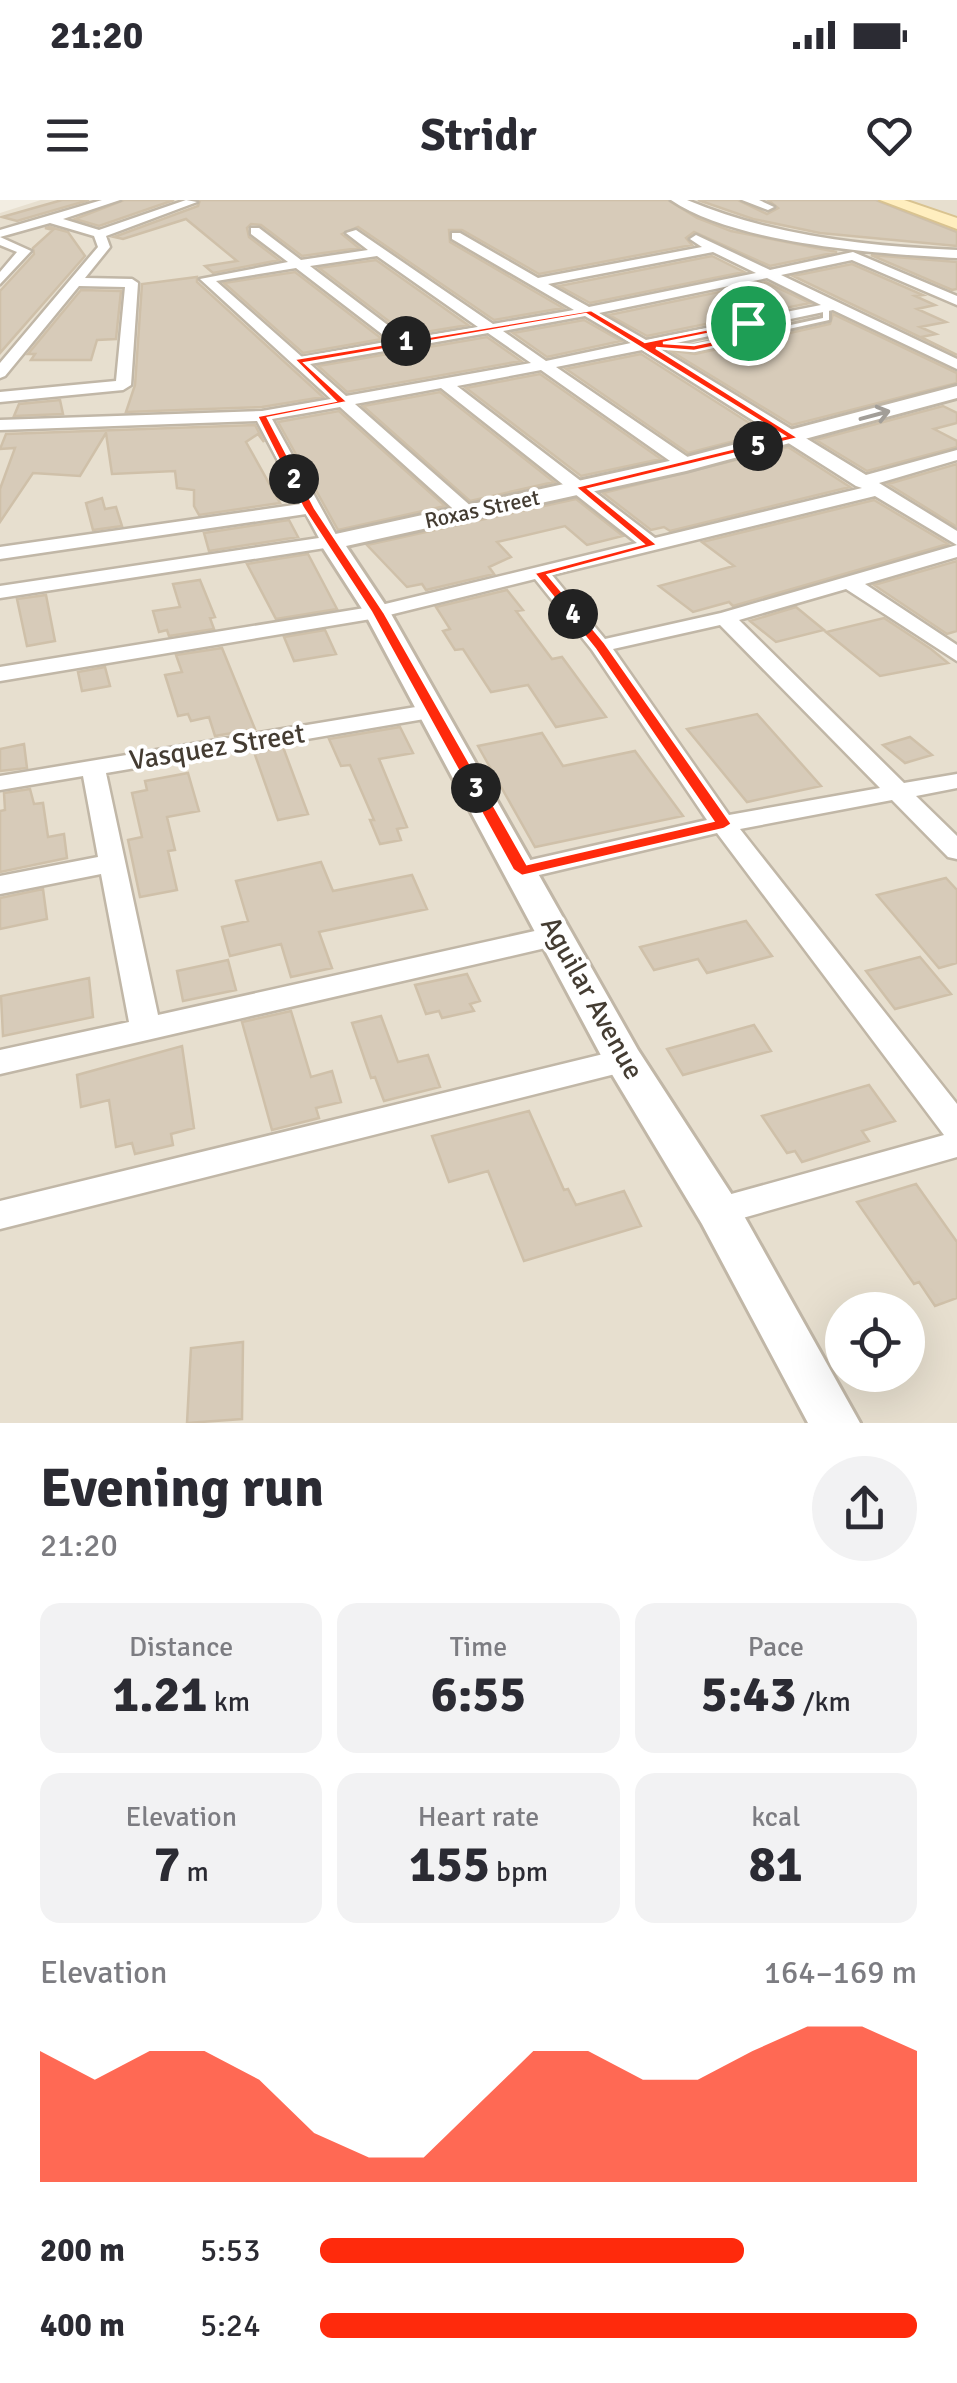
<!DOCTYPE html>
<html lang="en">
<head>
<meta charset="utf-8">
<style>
  body { margin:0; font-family:Signika,sans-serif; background:#f2f2f3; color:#2b2b33; height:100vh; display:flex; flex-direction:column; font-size:38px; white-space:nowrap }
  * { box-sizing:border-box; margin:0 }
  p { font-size:32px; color:#7c7c81 }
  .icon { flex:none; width:55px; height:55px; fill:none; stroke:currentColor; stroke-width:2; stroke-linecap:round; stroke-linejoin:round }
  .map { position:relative; height:1223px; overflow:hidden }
  .details { display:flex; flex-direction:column; background:#fff; flex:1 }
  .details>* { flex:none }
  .tools { position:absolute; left:825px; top:1092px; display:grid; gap:20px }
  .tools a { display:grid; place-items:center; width:100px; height:100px; border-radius:50%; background:#fff; box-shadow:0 10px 40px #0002; font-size:50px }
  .pin { position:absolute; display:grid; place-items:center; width:85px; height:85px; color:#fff; margin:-42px; border:5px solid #fff; border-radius:50%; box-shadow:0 2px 10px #0007 }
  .km { position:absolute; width:50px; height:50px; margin:-25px; border-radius:50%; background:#222; color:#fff; font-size:28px; line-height:50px; text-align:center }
  .round { display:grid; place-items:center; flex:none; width:105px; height:105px; border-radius:52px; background:#f2f2f3 }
  .headline { display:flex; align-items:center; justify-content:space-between; height:170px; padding:0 40px }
  h1 { font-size:55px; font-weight:700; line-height:75px }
  .stats { display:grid; grid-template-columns:repeat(3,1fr); gap:15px; height:170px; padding:10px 40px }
  .stats div { display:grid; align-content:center; border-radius:20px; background:#f2f2f3; text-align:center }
  .stats b { font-size:50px; font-weight:700 }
  .stats small { font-size:28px; font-weight:400 }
  .stats p { font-size:28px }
  .chart { height:280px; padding:20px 40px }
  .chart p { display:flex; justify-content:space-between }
  .chart svg { width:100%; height:180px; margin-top:10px; fill:#ff2a0c; opacity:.7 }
  ul { padding:0 40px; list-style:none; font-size:32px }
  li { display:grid; grid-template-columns:160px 120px 1fr; align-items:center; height:75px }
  li i { height:25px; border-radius:12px; background:#ff2a0c }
  .status { display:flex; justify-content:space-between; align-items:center; height:70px; padding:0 50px; background:#fff; direction:ltr }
  .status svg { height:28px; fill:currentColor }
  header { display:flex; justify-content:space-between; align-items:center; height:130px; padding:0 40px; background:#fff; font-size:45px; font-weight:700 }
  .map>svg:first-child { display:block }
  .residential { fill:#e7dfcf; fill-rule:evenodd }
  .building { fill:#d7cbb9; stroke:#cfc0a9; stroke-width:2.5 }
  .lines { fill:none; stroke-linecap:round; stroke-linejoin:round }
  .service-casing { stroke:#c1b7a7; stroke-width:6 }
  .minor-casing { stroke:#c1b7a7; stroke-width:5 }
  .tertiary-casing { stroke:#c1b7a7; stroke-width:6 }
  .secondary-casing { stroke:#d9c390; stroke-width:4 }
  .service { fill:#fff; fill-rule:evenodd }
  .minor { fill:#fff; fill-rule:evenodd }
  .tertiary { fill:#fff; fill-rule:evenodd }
  .secondary { fill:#ffeebf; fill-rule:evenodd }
  .oneway { stroke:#a29e98 }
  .route { fill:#ff2a0c; stroke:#fff; stroke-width:2.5; fill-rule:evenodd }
  .labels { text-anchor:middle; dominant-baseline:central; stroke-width:8; stroke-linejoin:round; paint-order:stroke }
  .far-street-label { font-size:22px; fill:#443c32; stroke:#fff }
  .street-label { font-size:28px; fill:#443c32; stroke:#fff }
</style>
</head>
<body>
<div class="status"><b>21:20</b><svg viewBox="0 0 49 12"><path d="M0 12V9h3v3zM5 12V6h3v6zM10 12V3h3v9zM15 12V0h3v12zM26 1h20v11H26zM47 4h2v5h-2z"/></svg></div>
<header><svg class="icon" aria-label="menu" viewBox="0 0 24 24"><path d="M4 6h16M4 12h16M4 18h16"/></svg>Stridr<svg class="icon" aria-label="heart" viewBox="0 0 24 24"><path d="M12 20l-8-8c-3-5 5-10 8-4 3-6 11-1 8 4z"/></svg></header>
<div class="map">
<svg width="957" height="1223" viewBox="0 0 957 1223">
  <rect width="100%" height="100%" fill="#f2ede2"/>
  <!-- residential -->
  <path class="residential" d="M 41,0 L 957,0 L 957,1223 L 0,1223 L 0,13 ZM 842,1110 L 908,1110 L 908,1175 L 842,1175 Z"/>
  <!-- building -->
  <path class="building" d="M 62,0 L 89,0 L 17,21 L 2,17 Z
    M 124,0 L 174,0 L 99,26 L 75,19 Z
    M 200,0 L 668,0 L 697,18 L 731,31 L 837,52 L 770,66 L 694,32 L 686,38 L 692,45 L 539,74 L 462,30 L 449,30 L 450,42 L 563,108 L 494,120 L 358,27 L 342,34 L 359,48 L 302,56 L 261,25 L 251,24 L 247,28 L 249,37 L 279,60 L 213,73 L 205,66 L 237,61 L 186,19 L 123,39 L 114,37 L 198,6 Z
    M 698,0 L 738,0 L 767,14 L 778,8 L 768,0 L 876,0 L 957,32 L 957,46 L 820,33 L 753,19 Z
    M 50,27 L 68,32 L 85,56 L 0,153 L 0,91 L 34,54 L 33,48 L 53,30 L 45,28 Z
    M 871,55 L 957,62 L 957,89 L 952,90 Z
    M 712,56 L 744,72 L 590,103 L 559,86 Z
    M 376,60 L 468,125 L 407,135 L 319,68 Z
    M 852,64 L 923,95 L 915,96 L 935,105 L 917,109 L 946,122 L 920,127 L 936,134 L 921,137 L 957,155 L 793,76 Z
    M 295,72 L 382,139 L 303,153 L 224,83 Z
    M 197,77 L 197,82 L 323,197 L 262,207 L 126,212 L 135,185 L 142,84 Z
    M 766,82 L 810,103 L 647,136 L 609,115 Z
    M 81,90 L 121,91 L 116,139 L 97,140 L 91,160 L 31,160 L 35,154 L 28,154 Z
    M 833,114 L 957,173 L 957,183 L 792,225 L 669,150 L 695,154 L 830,124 Z
    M 584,120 L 621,141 L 547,157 L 513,133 Z
    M 487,137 L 521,161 L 347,192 L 318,166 Z
    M 641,154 L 765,233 L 688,253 L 566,169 Z
    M 540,174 L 661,259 L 581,276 L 466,188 Z
    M 440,192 L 554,282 L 470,301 L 363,206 Z
    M 60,200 L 63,214 L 14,216 L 19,204 Z
    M 943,206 L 957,213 L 957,223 L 934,229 L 957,241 L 957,247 L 867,271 L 816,240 Z
    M 339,211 L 445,306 L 338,330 L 278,222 Z
    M 255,225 L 264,242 L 258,234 L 246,242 L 280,303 L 199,315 L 194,306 L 194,290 L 177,288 L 175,271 L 112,274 L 106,233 L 80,276 L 33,273 L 0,322 L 0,289 L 15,248 L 0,249 L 6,234 Z
    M 788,247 L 850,287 L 670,331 L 664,327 L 651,330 L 603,293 Z
    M 957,264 L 957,327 L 888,284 Z
    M 102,298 L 105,309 L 116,307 L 122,326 L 93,330 L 86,303 Z
    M 576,299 L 623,336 L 587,345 L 565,326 L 497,342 L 511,357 L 489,367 L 494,374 L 426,390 L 422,384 L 407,387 L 367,345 Z
    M 874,300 L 948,344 L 733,406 L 729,402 L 693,412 L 659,386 L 734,366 L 702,342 Z
    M 289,320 L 298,337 L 209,351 L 204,333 Z
    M 308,354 L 337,409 L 276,419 L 247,364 Z
    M 957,361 L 957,431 L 947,434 L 874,385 Z
    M 200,380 L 215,417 L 210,418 L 214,429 L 169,436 L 167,430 L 159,432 L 153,411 L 180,407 L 173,384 Z
    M 507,390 L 523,410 L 516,411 L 552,459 L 562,457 L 606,517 L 556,527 L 528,485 L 491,492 L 463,449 L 455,450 L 443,431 L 450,429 L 436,407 Z
    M 46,395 L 55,441 L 27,446 L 17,399 Z
    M 796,407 L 824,430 L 776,442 L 750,421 Z
    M 884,418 L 931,449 L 948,463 L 880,476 L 826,432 Z
    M 325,430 L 336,454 L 294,461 L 284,437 Z
    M 222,448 L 255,529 L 215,536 L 209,517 L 191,521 L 188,514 L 178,516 L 165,475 L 182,472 L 176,455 Z
    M 105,467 L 110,486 L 82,491 L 78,472 Z
    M 757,514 L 821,586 L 747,602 L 687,529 Z
    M 400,527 L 413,553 L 379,559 L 407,627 L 397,629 L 401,640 L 380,644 L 370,620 L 374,620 L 350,565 L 341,566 L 329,539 Z
    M 542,533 L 563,566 L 635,551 L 683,616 L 535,647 L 478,546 Z
    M 910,537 L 932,555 L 905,563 L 883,545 Z
    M 24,544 L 27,568 L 0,571 L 0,549 Z
    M 283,547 L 308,614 L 278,620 L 254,552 Z
    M 188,573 L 199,611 L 167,617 L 175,650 L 168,651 L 177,690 L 140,697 L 128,640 L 142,637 L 132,593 L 147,590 L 145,581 Z
    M 30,589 L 34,604 L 43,603 L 48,637 L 64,634 L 67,658 L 0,672 L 0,611 L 5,610 L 4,593 Z
    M 321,662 L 333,691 L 412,675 L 427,709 L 319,732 L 332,768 L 291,777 L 281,744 L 230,756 L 222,727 L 248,721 L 236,681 Z
    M 946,678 L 957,690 L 957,763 L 939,768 L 877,695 Z
    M 43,689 L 47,719 L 0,729 L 0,698 Z
    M 746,721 L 772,756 L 707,773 L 698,759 L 654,770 L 640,747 Z
    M 920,757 L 951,794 L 895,809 L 866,771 Z
    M 228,760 L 236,790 L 183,801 L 177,771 Z
    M 467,774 L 480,801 L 470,804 L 474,811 L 442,818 L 439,811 L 426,814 L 415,785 Z
    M 89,778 L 93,817 L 3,836 L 1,796 Z
    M 291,811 L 311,877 L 332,871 L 341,902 L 316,908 L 319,918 L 272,930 L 242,822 Z
    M 381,816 L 398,862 L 428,855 L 440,887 L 384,901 L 375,877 L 371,878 L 352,823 Z
    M 754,825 L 771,851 L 683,875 L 667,849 Z
    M 182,846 L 194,928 L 171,934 L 173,945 L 135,954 L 132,943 L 116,947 L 109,900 L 81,907 L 77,875 Z
    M 869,885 L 895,921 L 862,931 L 869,941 L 802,962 L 795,951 L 787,953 L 762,916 Z
    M 529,911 L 564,990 L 568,989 L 576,1005 L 624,991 L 641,1026 L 524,1061 L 488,971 L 449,982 L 432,936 Z
    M 916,984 L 957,1042 L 957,1098 L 935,1106 L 919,1082 L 914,1084 L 857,1002 Z
    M 243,1142 L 242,1219 L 187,1223 L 191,1148 Z"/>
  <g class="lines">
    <!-- service casing -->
    <g class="service-casing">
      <path id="service" d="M 826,106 L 829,108 L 829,120 L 694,150 L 650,143 L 654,141 L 694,146 L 823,118 L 823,108 Z"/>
    </g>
    <!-- minor casing -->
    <g class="minor-casing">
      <path id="minor" d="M 102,0 L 120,0 L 63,19 L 99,30 L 186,0 L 197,2 L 106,36 L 110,47 L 85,78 L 132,79 L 138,83 L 131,185 L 123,190 L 0,202 L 0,192 L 116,181 L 125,87 L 79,86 L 5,176 L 0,178 L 0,163 L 98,47 L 94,36 L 50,23 L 0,37 L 31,51 L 0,84 L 0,72 L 17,52 L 0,45 L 0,30 Z
        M 671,0 L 687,0 C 773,36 864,46 957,50 L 957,58 C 880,54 735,44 671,0 Z
        M 742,0 L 759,0 L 774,7 L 768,10 Z
        M 251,28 L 259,28 L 301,60 L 368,50 L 346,33 L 356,30 L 493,124 L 574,110 L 452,39 L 452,33 L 460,33 L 538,78 L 702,47 L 690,39 L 696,35 L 770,70 L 853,52 L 957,96 L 957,105 L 852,60 L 781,75 L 957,159 L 957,169 L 833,110 L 657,147 L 866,275 L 957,250 L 957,260 L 879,283 L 957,331 L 957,345 L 875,296 L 552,375 L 605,439 L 721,413 L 957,345 L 957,357 L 865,384 L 957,445 L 957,461 L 846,389 L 739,420 L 904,583 L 957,574 L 957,588 L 916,596 L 957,636 L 957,659 L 948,657 L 892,600 L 740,629 L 957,904 L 957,957 L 718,1025 L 706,1021 L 701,1011 L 706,1001 L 944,935 L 717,633 L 522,679 L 513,676 L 509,670 L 513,664 L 707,620 L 592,450 L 535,379 L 377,418 L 0,481 L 0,467 L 377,406 L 637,343 L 441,188 L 355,204 L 473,308 L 473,316 L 461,316 L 340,207 L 272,219 L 340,342 L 338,346 L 0,398 L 0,386 L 319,338 L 306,314 L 0,359 L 0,347 L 301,304 L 257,221 L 0,230 L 0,220 L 262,211 L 331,199 L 200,79 L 288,62 L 251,34 ZM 713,52 L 756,73 L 589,107 L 548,84 ZM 377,56 L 478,127 L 406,139 L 310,66 ZM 296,68 L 391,141 L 302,157 L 216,81 ZM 767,78 L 821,105 L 646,140 L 599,113 ZM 585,116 L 631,143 L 546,161 L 503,131 ZM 488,133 L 531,163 L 346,196 L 310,164 ZM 642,150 L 856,286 L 862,288 L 655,338 L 457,186 L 541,170 L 680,268 L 692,268 L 692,260 L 556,167 ZM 720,425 L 880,588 L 729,615 L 613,449 Z
        M 434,504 L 442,506 L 445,511 L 442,516 L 106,573 L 158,815 L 557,726 L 567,729 L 571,736 L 567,743 L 0,874 L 0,850 L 129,822 L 101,674 L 0,694 L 0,676 L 98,657 L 83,576 L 0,590 L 0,576 Z
        M 624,849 L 635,853 L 639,861 L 635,869 L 0,1029 L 0,1001 Z"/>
    </g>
    <!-- tertiary casing -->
    <g class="tertiary-casing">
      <path id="tertiary" d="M 957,186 L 957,198 L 686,271 L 346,346 L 390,412 L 638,850 L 734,998 L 860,1223 L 808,1223 L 702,1024 L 604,861 L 364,412 L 319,342 L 331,335 L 683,258 Z"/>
    </g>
    <!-- secondary casing -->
    <g class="secondary-casing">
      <path id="secondary" d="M 880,0 L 904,0 L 957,18 L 957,29 Z"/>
    </g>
    <!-- service -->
    <use href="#service" class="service"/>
    <!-- minor -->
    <use href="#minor" class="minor"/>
    <!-- tertiary -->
    <use href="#tertiary" class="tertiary"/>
    <!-- secondary -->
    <use href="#secondary" class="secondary"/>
  </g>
  <!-- one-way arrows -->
  <defs><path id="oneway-shaft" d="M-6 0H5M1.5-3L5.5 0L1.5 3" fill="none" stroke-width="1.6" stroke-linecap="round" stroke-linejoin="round" transform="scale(2.5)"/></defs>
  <use class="oneway" href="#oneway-shaft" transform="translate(875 215) rotate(-15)"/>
  <!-- route -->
  <path class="route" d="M 591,110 L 645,142 L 748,121 L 769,131 L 769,135 L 694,151 L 656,148 L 799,238 L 589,289 L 658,345 L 548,375 L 605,443 L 732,624 L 724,629 L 522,676 L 513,670 L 371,412 L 303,308 L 257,216 L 335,201 L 294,159 ZM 586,114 L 784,236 L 575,287 L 643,344 L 534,373 L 595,449 L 713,621 L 527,664 L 384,412 L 315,308 L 268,218 L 348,202 L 305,163 ZM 747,126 L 757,132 L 694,145 L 663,143 Z"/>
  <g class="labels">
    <!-- far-street labels -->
    <g class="far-street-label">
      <text transform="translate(482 309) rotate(-12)">Roxas Street</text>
    </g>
    <!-- street labels -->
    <g class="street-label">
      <text transform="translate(217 547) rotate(-9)">Vasquez Street</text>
      <text transform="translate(592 798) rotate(61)">Aguilar Avenue</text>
    </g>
  </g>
</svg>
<div class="tools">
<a><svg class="icon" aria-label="locate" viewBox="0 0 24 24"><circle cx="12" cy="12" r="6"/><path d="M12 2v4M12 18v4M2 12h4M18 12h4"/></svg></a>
</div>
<div class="pin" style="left:748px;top:123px;background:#1e9e55"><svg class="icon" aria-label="arrive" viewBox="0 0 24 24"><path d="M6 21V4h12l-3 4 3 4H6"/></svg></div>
<b class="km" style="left:406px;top:141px">1</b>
<b class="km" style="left:294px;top:279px">2</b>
<b class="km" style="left:476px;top:588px">3</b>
<b class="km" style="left:573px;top:414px">4</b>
<b class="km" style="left:758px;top:246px">5</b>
</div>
<section class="details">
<div class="headline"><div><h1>Evening run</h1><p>21:20</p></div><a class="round"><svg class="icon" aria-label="share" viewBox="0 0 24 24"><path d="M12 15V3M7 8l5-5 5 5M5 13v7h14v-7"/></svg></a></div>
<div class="stats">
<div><p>Distance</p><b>1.21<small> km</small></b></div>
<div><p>Time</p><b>6:55</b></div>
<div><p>Pace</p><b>5:43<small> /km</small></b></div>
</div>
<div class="stats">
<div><p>Elevation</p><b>7<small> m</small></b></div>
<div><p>Heart rate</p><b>155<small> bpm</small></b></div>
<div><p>kcal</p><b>81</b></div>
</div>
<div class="chart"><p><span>Elevation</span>164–169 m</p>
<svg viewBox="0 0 160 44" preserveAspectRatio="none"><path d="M0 44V12L10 19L20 12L30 12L40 19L50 32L60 38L70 38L80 25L90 12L100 12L110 19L120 19L130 12L140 6L150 6L160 12V44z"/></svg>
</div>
<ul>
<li><b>200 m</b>5:53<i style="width:71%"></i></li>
<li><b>400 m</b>5:24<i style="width:100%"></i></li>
</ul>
</section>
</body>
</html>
